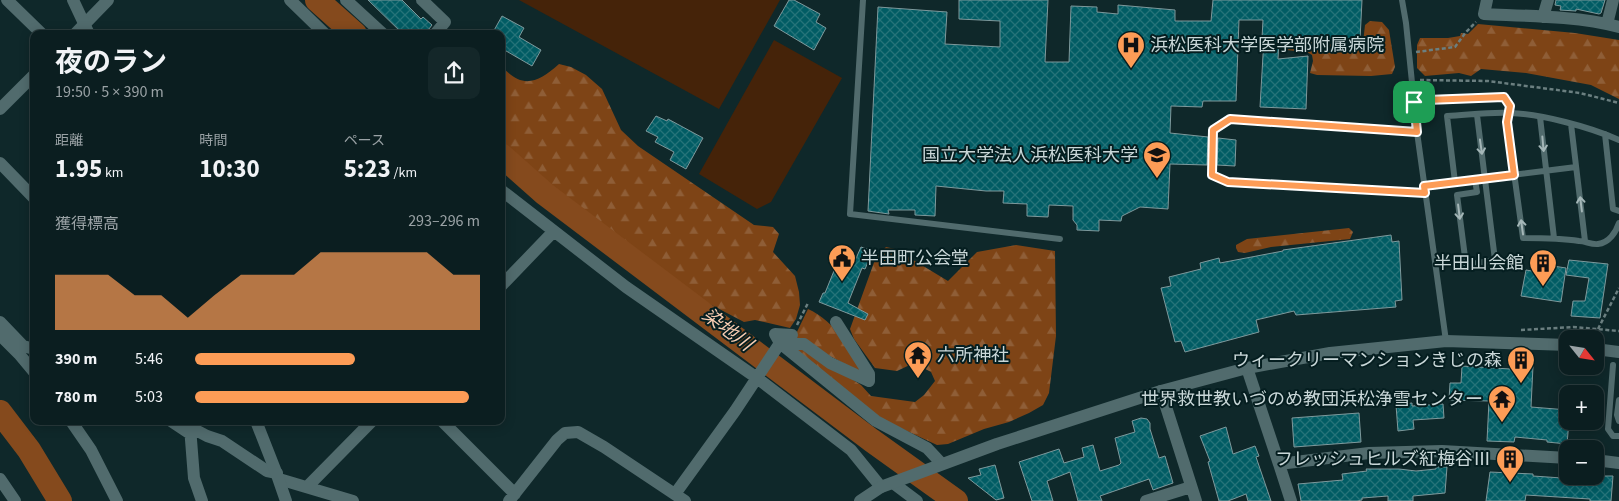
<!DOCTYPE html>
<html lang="ja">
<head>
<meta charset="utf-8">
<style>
  body { margin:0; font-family:"Source Sans 3","Noto Sans JP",sans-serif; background:#142729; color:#f1f3f6; height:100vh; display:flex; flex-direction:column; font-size:19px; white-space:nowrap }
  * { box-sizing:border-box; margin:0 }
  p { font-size:16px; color:#9aa2a5 }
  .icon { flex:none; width:28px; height:28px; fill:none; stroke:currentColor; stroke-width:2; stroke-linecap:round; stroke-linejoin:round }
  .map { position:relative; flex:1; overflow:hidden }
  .drawer { position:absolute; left:30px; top:30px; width:475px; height:395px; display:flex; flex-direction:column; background:#0b1e20; border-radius:10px; box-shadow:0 2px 12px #0003,0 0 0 1px #2b3c3e }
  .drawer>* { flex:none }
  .needle { width:32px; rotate:120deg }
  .controls { position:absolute; left:1559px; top:330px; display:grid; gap:10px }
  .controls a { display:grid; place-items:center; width:45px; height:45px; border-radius:10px; background:#0b1e20; box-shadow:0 2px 12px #0003,0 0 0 1px #2b3c3e; font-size:25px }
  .pin { position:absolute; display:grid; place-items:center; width:42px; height:42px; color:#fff; margin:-21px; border-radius:10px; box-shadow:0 2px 8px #0006 }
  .round { display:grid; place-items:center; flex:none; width:52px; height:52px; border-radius:10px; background:#142729 }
  .overview { display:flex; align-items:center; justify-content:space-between; height:85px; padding:0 25px }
  h1 { font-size:28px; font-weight:700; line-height:38px }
  .stats { display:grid; grid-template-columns:repeat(3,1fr); gap:8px; height:85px; padding:5px 25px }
  .stats div { display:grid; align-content:center }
  .stats b { font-size:25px; font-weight:700 }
  .stats small { font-size:14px; font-weight:400 }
  .stats p { font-size:14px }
  .chart { height:140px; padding:10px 25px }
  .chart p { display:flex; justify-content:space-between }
  .chart svg { width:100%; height:90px; margin-top:5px; fill:#fd9c56; opacity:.7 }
  ul { padding:0 25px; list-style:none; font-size:16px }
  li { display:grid; grid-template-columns:80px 60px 1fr; align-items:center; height:38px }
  li i { height:12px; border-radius:6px; background:#fd9c56 }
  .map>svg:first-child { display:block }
  .forest { fill:url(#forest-firs) }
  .garden { fill:#452309 }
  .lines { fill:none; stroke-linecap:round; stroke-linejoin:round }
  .river { stroke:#854a1d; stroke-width:24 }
  .building { fill:url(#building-cross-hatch); stroke:#7e999c }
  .path { stroke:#6b7f80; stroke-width:2.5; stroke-dasharray:4 2.5; stroke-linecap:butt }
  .lane { stroke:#516b6d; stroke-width:6 }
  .street { stroke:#516b6d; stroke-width:12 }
  .secondary { stroke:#516b6d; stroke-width:12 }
  .oneway { stroke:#a5b7b8 }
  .route-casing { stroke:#fff; stroke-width:10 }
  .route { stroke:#fd9c56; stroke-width:6 }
  .labels { text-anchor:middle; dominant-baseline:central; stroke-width:4; stroke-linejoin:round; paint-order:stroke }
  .poi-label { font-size:18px; fill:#c9d7d8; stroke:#051e20; text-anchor:end }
  .water-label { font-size:19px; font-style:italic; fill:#f8cdb2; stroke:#051e20 }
</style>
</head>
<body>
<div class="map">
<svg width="1619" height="501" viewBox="0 0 1619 501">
  <defs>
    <pattern id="forest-firs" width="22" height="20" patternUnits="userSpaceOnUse" patternTransform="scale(1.25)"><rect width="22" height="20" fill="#7e4416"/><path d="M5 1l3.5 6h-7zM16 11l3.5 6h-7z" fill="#8f5e37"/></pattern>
    <pattern id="building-cross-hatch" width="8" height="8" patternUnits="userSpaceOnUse" patternTransform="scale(1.25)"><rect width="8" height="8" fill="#015c64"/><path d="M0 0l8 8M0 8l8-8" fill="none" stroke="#257379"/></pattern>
  </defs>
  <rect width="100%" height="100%" fill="#0f282a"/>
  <!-- forest -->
  <path class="forest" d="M 1370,21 L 1382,22 L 1389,30 L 1395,67 L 1392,74 L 1371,76 L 1317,75 L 1310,73 L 1313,61 L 1312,55 L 1307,52 L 1286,50 L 1284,44 L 1309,42 L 1357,47 L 1363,43 L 1365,25 Z
    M 1478,24 L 1575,33 L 1619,40 L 1619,99 L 1591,85 L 1526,73 L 1481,69 L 1471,76 L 1459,73 L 1425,76 L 1417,68 L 1417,45 L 1420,38 L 1448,38 L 1460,36 L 1461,33 L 1468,34 Z
    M 559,64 L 571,67 L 586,75 L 602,89 L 621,130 L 638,146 L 754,225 L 773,227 L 779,234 L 773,252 L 795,276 L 799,292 L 800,305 L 796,319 L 790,328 L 755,320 L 744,322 L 685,291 L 622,246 L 548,190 L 525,167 L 501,148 L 501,65 C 521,90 538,83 559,64 Z
    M 1349,228 L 1353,232 L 1350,239 L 1271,247 L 1245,253 L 1238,252 L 1236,248 L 1236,245 L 1247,239 Z
    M 1016,245 L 1055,251 L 1056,336 L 1049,393 L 1043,405 L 1029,413 L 1009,422 L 984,429 L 948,444 L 937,445 L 879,418 L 789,347 L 805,349 L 861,385 L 871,396 L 915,402 L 924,395 L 935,381 L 931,372 L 914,363 L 897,371 L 875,368 L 854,339 L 850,329 L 876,257 L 886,247 L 895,249 L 948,281 L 977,252 Z
    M 808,309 C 836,322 851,350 867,376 L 800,340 L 795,336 Z"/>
  <!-- garden -->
  <path class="garden" d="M 519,0 L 780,0 L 719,109 Z
    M 774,40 L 842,78 L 771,202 L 757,209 L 699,174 Z"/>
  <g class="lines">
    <!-- river -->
    <path class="river" d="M 317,0 L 355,34
      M 501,155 L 545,194 L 871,440 L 956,501
      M 0,412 L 29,450 L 60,501"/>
  </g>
  <!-- building -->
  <path class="building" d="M 368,0 L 402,0 L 421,19 L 423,17 L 432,25 L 425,34 L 403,34 Z
    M 789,0 L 794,0 L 820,14 L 816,22 L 826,28 L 814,50 L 774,26 Z
    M 959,0 L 1048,0 L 1045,62 L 1069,62 L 1071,6 L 1097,7 L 1097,12 L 1118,14 L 1118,5 L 1175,10 L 1175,21 L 1211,21 L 1213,0 L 1362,0 L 1360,40 L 1279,38 L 1278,59 L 1308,56 L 1306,109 L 1260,107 L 1264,38 L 1262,38 L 1263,20 L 1239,20 L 1236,101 L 1203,101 L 1202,107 L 1171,106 L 1170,133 L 1208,137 L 1207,165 L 1170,164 L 1168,209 L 1140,207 L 1122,216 L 1121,221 L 1099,220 L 1099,231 L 1077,230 L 1077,225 L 1073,220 L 1073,206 L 1049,205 L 1048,217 L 1027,216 L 1027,204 L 1003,203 L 1004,191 L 986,191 L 936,186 L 935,216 L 915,215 L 915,210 L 888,210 L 889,214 L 868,211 L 878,7 L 947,12 L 945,44 L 1000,47 L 1000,21 L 959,19 Z
    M 1556,0 L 1605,0 L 1601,13 L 1599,14 L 1576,9 L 1576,11 L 1560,10 L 1561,6 L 1555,5 Z
    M 502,16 L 524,28 L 519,37 L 541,50 L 532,66 L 501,48 L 501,34 L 492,34 Z
    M 656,116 L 667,121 L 668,119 L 703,138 L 686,169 L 670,160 L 674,152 L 655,142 L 658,137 L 646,131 Z
    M 1218,138 L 1236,140 L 1235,166 L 1217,165 Z
    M 1391,235 L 1392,242 L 1399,241 L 1402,300 L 1395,301 L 1396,307 L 1296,315 L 1294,311 L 1256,320 L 1259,332 L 1185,352 L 1181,341 L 1175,342 L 1161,288 L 1171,286 L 1169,277 L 1201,269 L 1200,263 L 1219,258 L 1220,263 L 1283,251 L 1283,250 Z
    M 861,247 L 873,251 L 865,269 L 862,268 L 848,303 L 868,314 L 865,320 L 819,302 L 823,293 L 825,293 L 838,261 L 840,262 L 842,259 L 854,263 Z
    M 1569,260 L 1608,264 L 1600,318 L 1571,316 L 1573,301 L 1585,301 L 1589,278 L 1566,275 Z
    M 1540,264 L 1566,268 L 1561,302 L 1521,296 L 1526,270 L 1538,272 Z
    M 1510,365 L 1533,366 L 1531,407 L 1568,410 L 1568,421 L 1569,421 L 1567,444 L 1547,442 L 1547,440 L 1515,437 L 1514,442 L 1487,441 L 1489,401 L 1449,400 L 1450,383 L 1461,383 L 1462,366 L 1510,369 Z
    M 1412,403 L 1412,406 L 1443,404 L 1444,418 L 1413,420 L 1414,429 L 1398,431 L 1396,405 Z
    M 1359,413 L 1361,442 L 1294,447 L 1292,418 Z
    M 1141,418 L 1147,419 L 1150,423 L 1150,429 L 1159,458 L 1165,456 L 1173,483 L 1153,490 L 1149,479 L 1100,496 L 1102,501 L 1078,501 L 1070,472 L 1047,481 L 1053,501 L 1032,501 L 1019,462 L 1059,449 L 1064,463 L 1084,457 L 1082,448 L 1093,445 L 1100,471 L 1119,465 L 1121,463 L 1115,438 L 1135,432 L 1132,421 Z
    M 1226,427 L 1233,454 L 1255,446 L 1259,456 L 1256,457 L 1271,501 L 1248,501 L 1246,494 L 1228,501 L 1219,501 L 1208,462 L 1210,461 L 1200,436 Z
    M 995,465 L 1004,498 L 996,500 L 968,478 L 981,475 L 979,469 Z
    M 1436,467 L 1447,467 L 1445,493 L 1413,496 L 1413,501 L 1388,501 L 1388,496 L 1362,498 L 1362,500 L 1357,501 L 1301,501 L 1298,484 L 1343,480 L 1342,474 L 1367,471 L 1366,469 L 1399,469 L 1416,471 L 1436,469 Z
    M 1490,472 L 1533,474 L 1533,476 L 1591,480 L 1591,476 L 1613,476 L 1611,501 L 1590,501 L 1590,499 L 1526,495 L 1525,501 L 1486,501 Z"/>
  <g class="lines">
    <!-- path -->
    <path class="path" d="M 1416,52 L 1455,47 L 1466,32 L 1476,22
      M 1420,80 L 1488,81 L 1580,93 L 1619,103
      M 797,325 L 808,303
      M 1598,329 L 1619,288
      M 1521,330 L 1573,327 L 1619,331"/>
    <!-- lane -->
    <path class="lane" d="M 863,0 L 850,214 L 1060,239
      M 1402,0 L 1406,23 L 1417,132 L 1446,341
      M 1414,103 L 1427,100 L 1504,97 L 1510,106 L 1507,122 L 1523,238 C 1542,238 1560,238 1579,241 C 1585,241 1592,245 1598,244 C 1609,243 1616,232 1619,223
      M 1540,117 L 1554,238
      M 1571,124 L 1585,241
      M 1417,132 L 1230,119 L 1213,130 L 1212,175 L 1228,182 L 1425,193
      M 1605,134 L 1613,209 L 1619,211
      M 1475,180 L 1477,192 L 1457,195 L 1466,265 L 1495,260 L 1477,115
      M 1455,182 L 1447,116 C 1468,115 1489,112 1510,113 C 1541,114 1590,127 1619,140
      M 1424,186 L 1576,167
      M 1613,365 L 1608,429 L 1613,436 L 1619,436
      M 1619,400 L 1617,415 L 1619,421"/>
    <!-- street -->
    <path class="street" d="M 7,0 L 42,34
      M 290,0 L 325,34
      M 346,0 L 383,34
      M 422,0 L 445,22 L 435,34
      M 1487,0 L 1484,14 C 1527,16 1578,16 1619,27
      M 1543,17 L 1548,0
      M 1607,24 L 1613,0
      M 75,34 L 108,0
      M 0,109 L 34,75
      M 0,163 L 34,198
      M 501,190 L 626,287 L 757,378 L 851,450 L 881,487
      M 501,286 L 554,231
      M 0,322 L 23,346 L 34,349
      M 0,335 L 19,354 L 34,372
      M 792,335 L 775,334 L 780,343 L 876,421 L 927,448 L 941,463
      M 780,343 L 804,344 L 830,363 L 869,381 L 869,374 L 836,322
      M 1247,368 L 1279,464 L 1369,453 L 1442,451 L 1568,458
      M 1161,391 L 1196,501
      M 71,421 L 91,450 L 117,501
      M 171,421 L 189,433
      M 187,421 L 190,427 L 194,478 L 202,501
      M 442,421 L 515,494
      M 190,427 L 207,436 L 222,441 L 267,471 L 277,473
      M 1595,460 L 1619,463
      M 1279,464 L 1291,501
      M 0,479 L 15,501
      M 279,479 L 353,501
      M 893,483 L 917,501
      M 307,487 L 372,421
      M 675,494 L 735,411 L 780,343
      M 509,501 L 557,440 L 565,433 L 578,432 L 604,447 L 685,501
      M 1146,501 L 1191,487"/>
    <!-- secondary -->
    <path class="secondary" d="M 73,0 L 89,34
      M 1595,349 L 1619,352
      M 256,421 L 276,472 L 286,501
      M 860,501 L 881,487 L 997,444 L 1161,391 L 1247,368 L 1330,353 L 1446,341 L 1568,345"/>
  </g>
  <!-- one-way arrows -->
  <defs><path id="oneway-shaft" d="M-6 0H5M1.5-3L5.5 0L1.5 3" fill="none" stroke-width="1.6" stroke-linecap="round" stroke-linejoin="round" transform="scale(1.25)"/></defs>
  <g class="oneway">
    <use href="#oneway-shaft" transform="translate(1543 144) rotate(85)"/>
    <use href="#oneway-shaft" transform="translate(1481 147) rotate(82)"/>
    <use href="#oneway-shaft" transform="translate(1581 204) rotate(-97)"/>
    <use href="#oneway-shaft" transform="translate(1459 212) rotate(83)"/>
    <use href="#oneway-shaft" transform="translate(1522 227) rotate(-98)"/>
  </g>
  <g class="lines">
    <!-- route casing -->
    <g class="route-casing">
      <path id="route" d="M 1504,97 L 1510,106 L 1507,122 L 1514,175 L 1424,186 L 1425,193 L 1228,182 L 1212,175 L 1213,130 L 1230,119 L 1417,132 L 1414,102 L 1427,100 Z"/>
    </g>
    <!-- route -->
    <use href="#route" class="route"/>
  </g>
  <!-- icons -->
  <defs>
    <g id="hospital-pin" transform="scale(1.4375)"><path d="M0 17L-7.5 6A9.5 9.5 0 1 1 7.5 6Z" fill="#fd9c56" stroke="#051e20"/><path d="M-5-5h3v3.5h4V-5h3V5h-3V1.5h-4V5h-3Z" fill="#111"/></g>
    <g id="university-pin" transform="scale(1.4375)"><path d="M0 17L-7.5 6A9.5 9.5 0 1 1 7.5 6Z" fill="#fd9c56" stroke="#051e20"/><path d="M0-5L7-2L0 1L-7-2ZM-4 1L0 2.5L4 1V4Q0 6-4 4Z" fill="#111"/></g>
    <g id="civic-pin" transform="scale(1.4375)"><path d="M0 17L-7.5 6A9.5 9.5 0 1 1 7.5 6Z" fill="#fd9c56" stroke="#051e20"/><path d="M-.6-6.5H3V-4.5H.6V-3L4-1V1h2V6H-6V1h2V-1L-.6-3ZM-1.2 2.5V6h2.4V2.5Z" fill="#111"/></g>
    <g id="building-pin" transform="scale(1.4375)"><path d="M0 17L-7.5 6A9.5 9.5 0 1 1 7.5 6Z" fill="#fd9c56" stroke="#051e20"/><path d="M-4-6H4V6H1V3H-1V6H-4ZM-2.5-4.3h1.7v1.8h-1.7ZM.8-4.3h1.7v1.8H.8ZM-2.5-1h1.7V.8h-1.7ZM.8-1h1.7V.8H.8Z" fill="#111"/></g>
    <g id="temple-pin" transform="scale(1.4375)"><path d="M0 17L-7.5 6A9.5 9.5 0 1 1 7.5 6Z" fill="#fd9c56" stroke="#051e20"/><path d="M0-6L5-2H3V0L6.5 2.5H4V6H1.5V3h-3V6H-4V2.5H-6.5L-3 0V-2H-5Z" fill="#111"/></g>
  </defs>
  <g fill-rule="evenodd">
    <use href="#hospital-pin" x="1131" y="45"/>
    <use href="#university-pin" x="1157" y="155"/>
    <use href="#civic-pin" x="842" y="258"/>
    <use href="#building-pin" x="1543" y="263"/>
    <use href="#temple-pin" x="918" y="355"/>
    <use href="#building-pin" x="1521" y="360"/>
    <use href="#temple-pin" x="1502" y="399"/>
    <use href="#building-pin" x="1510" y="459"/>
  </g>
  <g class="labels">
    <!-- poi labels -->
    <g class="poi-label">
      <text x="1150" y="45" text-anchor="start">浜松医科大学医学部附属病院</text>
      <text x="1138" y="155">国立大学法人浜松医科大学</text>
      <text x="861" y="258" text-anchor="start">半田町公会堂</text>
      <text x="1524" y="263">半田山会館</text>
      <text x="937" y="355" text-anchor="start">六所神社</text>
      <text x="1502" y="360">ウィークリーマンションきじの森</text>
      <text x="1483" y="399">世界救世教いづのめ教団浜松浄雪センター</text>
      <text x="1491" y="459">フレッシュヒルズ紅梅谷Ⅲ</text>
    </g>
    <!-- water labels -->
    <g class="water-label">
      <text transform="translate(727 330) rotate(37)">染地川</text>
    </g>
  </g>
</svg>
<div class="controls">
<a><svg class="needle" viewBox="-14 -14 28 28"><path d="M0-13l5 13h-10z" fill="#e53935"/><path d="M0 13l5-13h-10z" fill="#9aa2a5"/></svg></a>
<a>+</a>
<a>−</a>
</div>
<div class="pin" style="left:1414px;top:102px;background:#1e9e55"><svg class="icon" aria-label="arrive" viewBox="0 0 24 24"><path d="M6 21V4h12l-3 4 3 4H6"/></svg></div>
<section class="drawer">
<div class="overview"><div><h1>夜のラン</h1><p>19:50 · 5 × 390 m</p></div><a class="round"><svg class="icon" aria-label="share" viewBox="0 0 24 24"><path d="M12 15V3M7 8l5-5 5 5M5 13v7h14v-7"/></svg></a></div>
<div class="stats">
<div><p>距離</p><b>1.95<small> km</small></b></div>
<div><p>時間</p><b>10:30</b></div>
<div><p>ペース</p><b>5:23<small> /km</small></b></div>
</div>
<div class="chart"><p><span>獲得標高</span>293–296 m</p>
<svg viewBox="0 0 160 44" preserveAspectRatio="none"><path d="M0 44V17L10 17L20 17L30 27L40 27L50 38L60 27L70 17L80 17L90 17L100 6L110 6L120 6L130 6L140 6L150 17L160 17V44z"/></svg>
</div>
<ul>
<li><b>390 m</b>5:46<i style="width:56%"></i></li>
<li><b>780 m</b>5:03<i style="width:96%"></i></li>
</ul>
</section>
</div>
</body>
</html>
